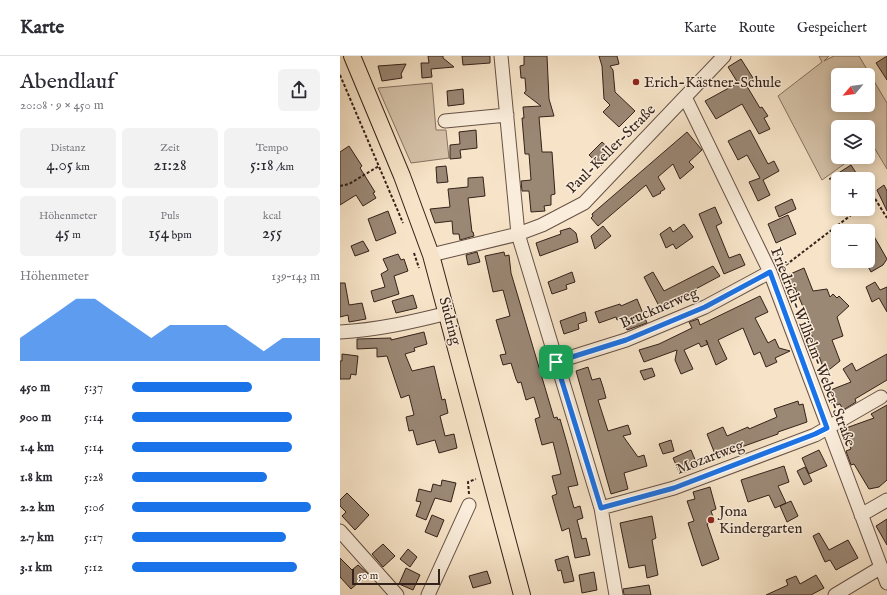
<!DOCTYPE html>
<html lang="de">
<head>
<meta charset="utf-8">
<style>
  body { margin:0; font-family:"IM FELL English",serif; background:#f2f2f3; color:#2b2b33; height:100vh; display:flex; flex-direction:column; font-size:15px; white-space:nowrap }
  * { box-sizing:border-box; margin:0 }
  p { font-size:13px; color:#7c7c81 }
  .icon { flex:none; width:22px; height:22px; fill:none; stroke:currentColor; stroke-width:2; stroke-linecap:round; stroke-linejoin:round }
  .map { position:relative; flex:1; overflow:hidden }
  .panel { display:flex; flex-direction:column; background:#fff; width:340px }
  .panel>* { flex:none }
  .needle { width:26px; rotate:241deg }
  .fabs { position:absolute; left:491px; top:12px; display:grid; gap:8px }
  .fabs a { display:grid; place-items:center; width:44px; height:44px; border-radius:6px; background:#fff; box-shadow:0 2px 10px #0003; font-size:20px }
  .scale { position:absolute; left:12px; bottom:10px; width:88px; box-sizing:border-box; padding-left:4px; border:2px solid #35221a; border-top:0; font-size:11px; line-height:14px; white-space:nowrap; color:#35221a; -webkit-text-stroke:3px #faeddb; paint-order:stroke }
  .pin { position:absolute; display:grid; place-items:center; width:34px; height:34px; color:#fff; margin:-17px; border-radius:8px; box-shadow:0 2px 6px #0006 }
  .round { display:grid; place-items:center; flex:none; width:42px; height:42px; border-radius:6px; background:#f2f2f3 }
  .summary { display:flex; align-items:center; justify-content:space-between; height:68px; padding:0 20px }
  h1 { font-size:22px; font-weight:600; line-height:30px }
  .metrics { display:grid; grid-template-columns:repeat(3,1fr); gap:6px; height:68px; padding:4px 20px }
  .metrics div { display:grid; align-content:center; border-radius:6px; background:#f2f2f3; text-align:center }
  .metrics b { font-size:17px; font-weight:600 }
  .metrics small { font-size:11px; font-weight:400 }
  .metrics p { font-size:11px }
  .chart { height:112px; padding:8px 20px }
  .chart p { display:flex; justify-content:space-between }
  .chart svg { width:100%; height:72px; margin-top:4px; fill:#1a73e8; opacity:.7 }
  ul { padding:0 20px; list-style:none; font-size:13px }
  li { display:grid; grid-template-columns:64px 48px 1fr; align-items:center; height:30px }
  li i { height:10px; border-radius:5px; background:#1a73e8 }
  header { display:flex; align-items:center; gap:24px; box-sizing:border-box; height:56px; padding:0 20px; background:#fff; border-bottom:1px solid #e1e1e2 }
  header strong { font-size:19px }
  nav { display:flex; gap:22px; margin-inline-start:auto; font-size:14px }
  main { display:flex; flex:1; min-height:0 }
  .map>svg:first-child { display:block }
  .green { fill:#d6c3aa; stroke:#867262; fill-rule:evenodd }
  .building { fill:#9a8774; stroke:#35221a }
  .lines { fill:none; stroke-linecap:round; stroke-linejoin:round }
  .minor-casing { stroke:#665246; stroke-width:15 }
  .major-casing { stroke:#35221a; stroke-width:18 }
  .path { stroke:#35221a; stroke-width:2; stroke-dasharray:3 2; stroke-linecap:butt }
  .minor { stroke:#faeddb; stroke-width:13 }
  .major { stroke:#f7e4c8; stroke-width:16 }
  .route-casing { stroke:#fff; stroke-width:8 }
  .route { stroke:#1a73e8; stroke-width:5 }
  .poi-dot { fill:#8f2418; stroke:#faeddb; stroke-width:1.5 }
  .labels { text-anchor:middle; dominant-baseline:central; stroke-width:3; stroke-linejoin:round; paint-order:stroke }
  .poi-label { font-size:15px; fill:#35221a; stroke:#faeddb; text-anchor:start }
  .street-label { font-size:15px; fill:#35221a; stroke:#faeddb }
</style>
</head>
<body>
<header>
<strong>Karte</strong>
<nav><a>Karte</a><a>Route</a><a>Gespeichert</a></nav>
</header>
<main>
<section class="panel">
<div class="summary"><div><h1>Abendlauf</h1><p>20:08 · 9 × 450 m</p></div><a class="round"><svg class="icon" aria-label="share" viewBox="0 0 24 24"><path d="M12 15V3M7 8l5-5 5 5M5 13v7h14v-7"/></svg></a></div>
<div class="metrics">
<div><p>Distanz</p><b>4.05<small> km</small></b></div>
<div><p>Zeit</p><b>21:28</b></div>
<div><p>Tempo</p><b>5:18<small> /km</small></b></div>
</div>
<div class="metrics">
<div><p>Höhenmeter</p><b>45<small> m</small></b></div>
<div><p>Puls</p><b>154<small> bpm</small></b></div>
<div><p>kcal</p><b>255</b></div>
</div>
<div class="chart"><p><span>Höhenmeter</span>139–143 m</p>
<svg viewBox="0 0 160 44" preserveAspectRatio="none"><path d="M0 44V30L10 22L20 14L30 6L40 6L50 14L60 22L70 30L80 22L90 22L100 22L110 22L120 30L130 38L140 30L150 30L160 30V44z"/></svg>
</div>
<ul>
<li><b>450 m</b>5:37<i style="width:64%"></i></li>
<li><b>900 m</b>5:14<i style="width:85%"></i></li>
<li><b>1.4 km</b>5:14<i style="width:85%"></i></li>
<li><b>1.8 km</b>5:28<i style="width:72%"></i></li>
<li><b>2.2 km</b>5:06<i style="width:95%"></i></li>
<li><b>2.7 km</b>5:17<i style="width:82%"></i></li>
<li><b>3.1 km</b>5:12<i style="width:88%"></i></li>
</ul>
</section>
<div class="map">
<svg width="547" height="539" viewBox="0 0 547 539">
  <rect width="100%" height="100%" fill="#f7e4c8"/>
  <filter id="stains"><feTurbulence type="fractalNoise" baseFrequency=".005" numOctaves="4"/><feColorMatrix values="0 0 0 0 .2 0 0 0 0 .09 0 0 0 0 .02 0 0 0 .5 -.17"/></filter>
  <radialGradient id="worn" r=".72"><stop offset=".6" stop-color="#630" stop-opacity="0"/><stop offset="1" stop-color="#630" stop-opacity=".3"/></radialGradient>
  <!-- green -->
  <path class="green" d="M 479,0 L 489,0 L 484,5 L 494,0 L 519,0 L 547,47 L 547,113 L 532,88 L 528,91 L 528,71 L 498,71 L 498,101 L 514,101 L 482,124 L 438,40 L 482,6 ZM 498,19 L 528,19 L 528,49 L 498,49 Z
    M 92,27 L 96,74 L 106,74 L 109,102 L 71,107 L 38,32 Z"/>
  <!-- building -->
  <path class="building" d="M 88,0 L 103,0 L 103,2 L 114,11 L 91,13 L 92,21 L 82,22 L 81,7 L 89,7 Z
    M 122,0 L 150,0 L 150,7 L 123,9 Z
    M 184,0 L 207,0 L 209,43 L 214,60 L 199,61 L 202,96 L 212,96 L 215,138 L 211,139 L 211,149 L 204,150 L 205,155 L 191,156 L 189,135 L 182,135 L 181,125 L 191,124 L 189,98 L 185,98 L 182,62 L 184,62 L 183,51 L 201,50 L 184,37 L 186,35 L 185,22 L 181,22 L 180,10 L 184,9 Z
    M 259,0 L 277,0 L 279,8 L 270,10 L 273,14 L 275,36 L 295,55 L 279,71 L 263,56 L 270,49 L 264,43 L 262,10 Z
    M 547,0 L 547,24 L 536,7 Z
    M 401,3 L 413,22 L 405,27 L 420,52 L 422,51 L 428,60 L 424,62 L 430,73 L 419,78 L 402,48 L 376,63 L 365,45 L 398,27 L 388,11 Z
    M 66,8 L 61,18 L 62,22 L 42,25 L 38,10 Z
    M 123,33 L 124,48 L 108,50 L 107,35 Z
    M 136,74 L 137,92 L 120,94 L 121,102 L 110,103 L 110,89 L 120,88 L 119,76 Z
    M 410,74 L 428,108 L 434,105 L 439,115 L 423,124 L 430,139 L 418,145 L 409,126 L 420,122 L 407,99 L 398,104 L 388,85 Z
    M 347,76 L 362,94 L 349,106 L 354,111 L 340,123 L 333,108 L 318,121 L 325,133 L 320,136 L 321,137 L 313,141 L 306,129 L 258,170 L 251,162 L 253,160 L 252,158 Z
    M 262,86 L 273,96 L 261,110 L 249,99 Z
    M 9,90 L 22,110 L 20,112 L 35,136 L 33,137 L 36,142 L 23,150 L 16,139 L 0,149 L 0,96 Z
    M 511,109 L 520,123 L 489,123 Z
    M 106,110 L 108,126 L 97,127 L 96,111 Z
    M 143,121 L 145,140 L 128,142 L 132,176 L 133,176 L 134,180 L 120,184 L 119,178 L 113,178 L 112,165 L 95,167 L 90,153 L 110,151 L 108,133 L 128,131 L 128,122 Z
    M 544,129 L 547,135 L 547,155 L 537,134 Z
    M 452,143 L 456,153 L 439,161 L 435,151 Z
    M 375,151 L 382,167 L 376,170 L 389,202 L 400,198 L 405,209 L 384,218 L 359,158 Z
    M 48,155 L 56,177 L 36,185 L 28,163 Z
    M 448,159 L 456,178 L 436,187 L 428,168 Z
    M 344,168 L 353,181 L 336,193 L 333,188 L 326,192 L 320,178 L 330,171 L 333,176 Z
    M 263,170 L 271,180 L 255,193 L 251,180 Z
    M 528,170 L 547,203 L 543,209 L 531,216 L 525,205 L 528,205 Z
    M 230,172 L 236,177 L 238,186 L 200,200 L 196,187 L 221,178 L 220,175 Z
    M 23,185 L 29,195 L 15,200 L 11,190 Z
    M 137,196 L 140,206 L 128,209 L 126,199 Z
    M 164,196 L 165,200 L 169,199 L 171,217 L 214,362 L 217,361 L 218,364 L 220,363 L 228,391 L 238,429 L 228,431 L 234,452 L 240,450 L 243,462 L 237,464 L 242,483 L 246,482 L 250,499 L 235,502 L 229,472 L 222,475 L 212,440 L 217,438 L 212,420 L 221,418 L 213,386 L 202,389 L 195,363 L 200,361 L 194,341 L 186,344 L 181,326 L 178,327 L 176,323 L 171,307 L 163,309 L 160,299 L 166,298 L 156,264 L 170,260 L 163,234 L 153,236 L 145,200 Z
    M 58,198 L 61,204 L 64,203 L 68,215 L 54,220 L 59,238 L 34,246 L 31,235 L 45,231 L 41,218 L 48,214 L 43,203 Z
    M 373,210 L 380,220 L 320,252 L 304,221 L 313,216 L 324,235 Z
    M 464,212 L 473,235 L 487,233 L 490,241 L 493,238 L 497,242 L 499,240 L 509,250 L 497,261 L 503,280 L 492,284 L 500,305 L 485,317 L 467,266 L 469,265 L 455,232 L 454,232 L 448,219 Z
    M 232,216 L 235,226 L 226,229 L 227,233 L 212,238 L 208,226 Z
    M 535,226 L 540,234 L 547,231 L 547,256 L 539,242 L 532,246 L 526,231 Z
    M 0,227 L 5,227 L 9,249 L 22,247 L 26,263 L 9,266 L 8,259 L 0,261 Z
    M 73,239 L 77,252 L 56,257 L 52,245 Z
    M 420,240 L 428,256 L 415,262 L 428,287 L 435,283 L 439,292 L 450,295 L 435,302 L 437,306 L 426,311 L 420,296 L 414,299 L 403,272 L 378,284 L 387,303 L 376,309 L 366,284 L 368,288 L 361,291 L 359,287 L 344,294 L 353,313 L 341,318 L 335,304 L 337,294 L 304,306 L 299,294 L 319,288 L 352,272 L 349,266 L 358,263 L 360,269 Z
    M 297,243 L 307,267 L 287,274 L 282,262 L 277,264 L 276,261 L 259,267 L 255,256 L 280,248 L 281,250 Z
    M 245,256 L 247,265 L 238,268 L 239,273 L 224,278 L 220,265 Z
    M 84,276 L 87,288 L 74,292 L 75,295 L 65,298 L 72,315 L 94,310 L 102,344 L 105,343 L 108,357 L 100,360 L 105,380 L 114,378 L 117,392 L 99,397 L 95,384 L 77,389 L 73,374 L 69,375 L 66,361 L 74,359 L 69,339 L 61,342 L 47,300 L 37,301 L 37,292 L 17,293 L 17,283 L 51,282 L 51,284 Z
    M 2,298 L 18,300 L 16,319 L 11,318 L 10,323 L 0,323 L 0,305 L 2,305 Z
    M 547,298 L 547,324 L 515,343 L 516,346 L 503,354 L 500,348 L 493,350 L 488,335 L 511,326 L 503,313 L 512,307 L 516,315 Z
    M 248,311 L 252,324 L 260,322 L 263,331 L 266,342 L 258,344 L 268,375 L 288,369 L 291,378 L 283,380 L 298,401 L 304,399 L 307,410 L 284,417 L 288,433 L 271,438 L 236,315 Z
    M 312,312 L 315,320 L 304,324 L 300,315 Z
    M 458,345 L 459,349 L 463,348 L 467,366 L 438,376 L 438,378 L 393,394 L 394,396 L 377,403 L 367,378 L 383,371 L 387,380 L 408,371 L 409,373 L 437,361 L 434,353 Z
    M 547,349 L 547,424 L 539,431 L 529,433 L 514,408 L 511,409 L 506,395 L 511,393 L 505,378 L 508,377 L 506,372 L 534,362 L 531,358 Z
    M 331,384 L 334,395 L 323,398 L 319,388 Z
    M 351,394 L 358,411 L 340,418 L 333,402 Z
    M 479,394 L 487,410 L 469,418 L 462,402 Z
    M 444,410 L 449,426 L 438,430 L 446,447 L 435,452 L 429,439 L 408,446 L 401,424 Z
    M 465,411 L 472,425 L 464,429 L 457,415 Z
    M 102,424 L 116,427 L 111,446 L 95,442 L 86,464 L 76,460 L 81,446 L 76,445 L 79,433 L 91,436 L 93,428 L 101,430 Z
    M 370,431 L 376,453 L 371,455 L 375,466 L 367,468 L 379,503 L 362,510 L 348,467 L 354,465 L 347,445 L 355,443 L 353,436 Z
    M 7,437 L 29,459 L 15,474 L 2,460 L 6,456 L 0,450 L 0,444 Z
    M 451,445 L 458,460 L 447,466 L 440,450 Z
    M 92,459 L 104,464 L 97,481 L 85,476 Z
    M 312,460 L 316,482 L 312,484 L 318,519 L 307,522 L 305,509 L 289,512 L 280,467 Z
    M 547,463 L 547,489 L 536,470 Z
    M 479,477 L 489,494 L 508,484 L 518,502 L 496,514 L 490,504 L 485,506 L 473,480 Z
    M 43,488 L 55,500 L 43,511 L 32,498 Z
    M 68,493 L 77,501 L 70,511 L 60,503 Z
    M 228,500 L 234,525 L 224,527 L 221,514 L 218,515 L 215,504 Z
    M 0,502 L 12,514 L 18,509 L 28,518 L 11,533 L 0,521 Z
    M 66,512 L 80,519 L 73,534 L 59,528 Z
    M 147,515 L 151,527 L 133,532 L 129,520 Z
    M 254,516 L 257,534 L 242,537 L 239,519 Z
    M 476,519 L 484,532 L 471,539 L 426,539 L 448,529 L 446,524 L 456,520 L 460,528 Z
    M 309,529 L 311,539 L 284,539 L 283,533 Z"/>
  <g class="lines">
    <!-- minor casing -->
    <g class="minor-casing">
      <path id="minor" d="M 161,0 L 178,178 L 261,452 L 276,539
        M 345,41 L 430,216 L 547,527
        M 105,65 L 167,59
        M 91,199 L 178,178 L 202,169 L 244,147 L 384,0
        M 0,276 C 37,274 72,266 108,257
        M 216,306 L 286,284 L 365,251 L 430,216
        M 261,452 L 334,432 L 475,379 L 541,341
        M 521,459 L 547,444
        M 0,475 L 57,539
        M 88,539 L 129,449
        M 495,539 L 540,512"/>
    </g>
    <!-- major casing -->
    <g class="major-casing">
      <path id="major" d="M 12,0 L 62,120 L 91,199 L 182,539"/>
    </g>
    <!-- path -->
    <path class="path" d="M 0,19 L 63,167
      M 0,130 L 9,128 L 39,110
      M 528,146 L 534,141 L 547,162
      M 74,197 L 79,212
      M 442,212 L 519,153
      M 129,438 L 128,426 L 136,423"/>
    <!-- minor -->
    <use href="#minor" class="minor"/>
    <!-- major -->
    <use href="#major" class="major"/>
  </g>
  <g class="lines">
    <!-- route casing -->
    <g class="route-casing">
      <path id="route" d="M 430,216 L 487,372 L 475,378 L 334,432 L 261,452 L 216,306 L 286,284 L 365,251 Z"/>
    </g>
    <!-- route -->
    <use href="#route" class="route"/>
  </g>
  <!-- markers -->
  <g class="poi-dot">
    <circle cx="296" cy="26" r="4"/>
    <circle cx="371" cy="464" r="4"/>
  </g>
  <g class="labels">
    <!-- poi labels -->
    <g class="poi-label">
      <text x="304" y="26">Erich-Kästner-Schule</text>
      <text x="379" y="455">Jona<tspan x="379" dy="17">Kindergarten</tspan></text>
    </g>
    <!-- street labels -->
    <g class="street-label">
      <text transform="translate(271 93) rotate(-45)">Paul-Keller-Straße</text>
      <text transform="translate(319 252) rotate(-23)">Brucknerweg</text>
      <text transform="translate(110 265) rotate(75)">Südring</text>
      <text transform="translate(473 291) rotate(69)">Friedrich-Wilhelm-Weber-Straße</text>
      <text transform="translate(370 401) rotate(-21)">Mozartweg</text>
    </g>
  </g>
  <rect width="100%" height="100%" filter="url(#stains)"/>
  <rect width="100%" height="100%" fill="url(#worn)"/>
</svg>
<div class="fabs">
<a><svg class="needle" viewBox="-14 -14 28 28"><path d="M0-13l5 13h-10z" fill="#e53935"/><path d="M0 13l5-13h-10z" fill="#7c7c81"/></svg></a>
<a><svg class="icon" aria-label="layers" viewBox="0 0 24 24"><path d="M12 4l9 5-9 5-9-5zM3 14l9 5 9-5"/></svg></a>
<a>+</a>
<a>−</a>
</div>
<div class="scale">50 m</div>
<div class="pin" style="left:216px;top:306px;background:#1e9e55"><svg class="icon" aria-label="arrive" viewBox="0 0 24 24"><path d="M6 21V4h12l-3 4 3 4H6"/></svg></div>
</div>
</main>
</body>
</html>
